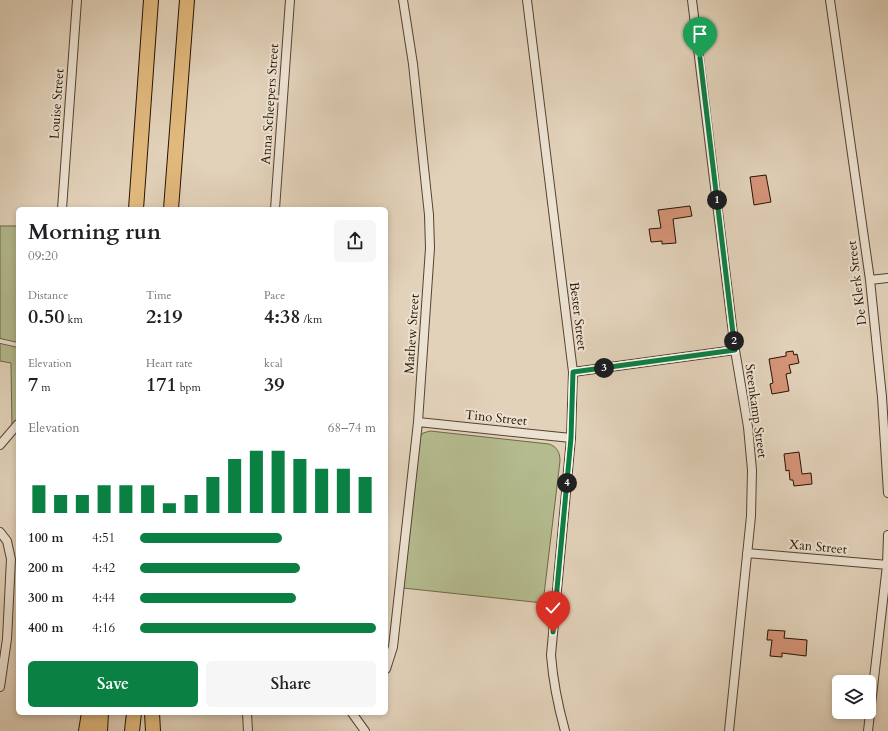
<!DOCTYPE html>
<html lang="en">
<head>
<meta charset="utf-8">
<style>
  body { margin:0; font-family:Cardo,serif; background:#f6f6f6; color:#202124; height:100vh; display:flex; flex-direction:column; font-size:15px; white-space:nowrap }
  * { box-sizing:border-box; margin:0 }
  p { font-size:13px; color:#757577 }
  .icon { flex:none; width:22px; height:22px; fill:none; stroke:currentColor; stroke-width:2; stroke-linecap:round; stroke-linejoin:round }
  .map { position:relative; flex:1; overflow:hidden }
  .details { position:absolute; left:16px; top:207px; width:372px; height:508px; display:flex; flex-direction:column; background:#fff; border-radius:6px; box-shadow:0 2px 6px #0003 }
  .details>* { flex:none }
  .fabs { position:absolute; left:832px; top:675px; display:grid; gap:8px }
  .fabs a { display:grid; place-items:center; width:44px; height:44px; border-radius:6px; background:#fff; box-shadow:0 2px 6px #0003; font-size:20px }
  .pin { position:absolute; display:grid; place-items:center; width:34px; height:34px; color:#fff; margin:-41px -17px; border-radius:50% 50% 50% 0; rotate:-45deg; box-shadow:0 0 4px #0007 }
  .pin .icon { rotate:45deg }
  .km { position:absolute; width:20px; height:20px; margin:-10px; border-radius:50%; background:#222; color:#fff; font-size:11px; line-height:20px; text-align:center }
  .round { display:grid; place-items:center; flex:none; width:42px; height:42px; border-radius:6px; background:#f6f6f6 }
  .head { display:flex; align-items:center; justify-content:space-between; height:68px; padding:0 12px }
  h1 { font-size:22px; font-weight:700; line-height:30px }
  .stats { display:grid; grid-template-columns:repeat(3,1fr); gap:6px; height:68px; padding:4px 12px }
  .stats div { display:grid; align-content:center }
  .stats b { font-size:20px; font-weight:700 }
  .stats small { font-size:11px; font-weight:400 }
  .stats p { font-size:11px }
  .chart { height:112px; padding:8px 12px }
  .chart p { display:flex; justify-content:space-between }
  .chart svg { width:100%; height:72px; margin-top:4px; stroke:#0b8043; stroke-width:6 }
  .action { display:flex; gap:8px; margin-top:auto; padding:8px 12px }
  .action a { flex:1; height:46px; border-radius:6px; background:#0b8043; color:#fff; font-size:16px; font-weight:700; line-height:46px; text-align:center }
  .action a+a { background:#f6f6f6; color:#202124 }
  ul { padding:0 12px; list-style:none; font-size:13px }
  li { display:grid; grid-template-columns:64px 48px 1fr; align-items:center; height:30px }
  li i { height:10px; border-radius:5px; background:#0b8043 }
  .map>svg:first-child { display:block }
  .green { fill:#b4bc8f; stroke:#6e6748 }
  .building { fill:#d59478; stroke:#271201 }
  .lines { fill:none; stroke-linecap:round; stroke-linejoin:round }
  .lane-casing { stroke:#56422f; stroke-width:5.5 }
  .street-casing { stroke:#56422f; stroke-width:10 }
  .highway-casing { stroke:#271201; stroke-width:16 }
  .lane { stroke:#ece2d2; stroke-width:4 }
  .street { stroke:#ece2d2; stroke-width:8 }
  .highway { stroke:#e1b97d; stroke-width:14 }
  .route-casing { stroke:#fff; stroke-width:8 }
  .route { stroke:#0b8043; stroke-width:5 }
  .labels { text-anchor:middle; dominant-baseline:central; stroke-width:4; stroke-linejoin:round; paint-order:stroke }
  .street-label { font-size:13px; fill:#271201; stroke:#ece2d2 }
</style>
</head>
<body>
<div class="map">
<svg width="888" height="731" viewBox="0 0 888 731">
  <rect width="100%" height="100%" fill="#e2d2ba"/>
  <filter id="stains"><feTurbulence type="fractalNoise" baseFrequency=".005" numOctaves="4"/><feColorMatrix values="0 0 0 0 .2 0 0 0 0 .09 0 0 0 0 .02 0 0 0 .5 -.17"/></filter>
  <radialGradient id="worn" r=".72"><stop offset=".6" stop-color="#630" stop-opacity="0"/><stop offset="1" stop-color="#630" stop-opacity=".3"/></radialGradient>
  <!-- green -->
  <path class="green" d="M 0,226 L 18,226 L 18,418 L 12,428 L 11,363 L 0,361 Z
    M 430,431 L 549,444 C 557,447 560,452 560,461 L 543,603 L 403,588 L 420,437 L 423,433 Z"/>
  <!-- building -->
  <path class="building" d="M 766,175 L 771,202 L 754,205 L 750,177 Z
    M 690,206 L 692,216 L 673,219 L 676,243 L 662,244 L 662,241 L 651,242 L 649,229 L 661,228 L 658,210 Z
    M 793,351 L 794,355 L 797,354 L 799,363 L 789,365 L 791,373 L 786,374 L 789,391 L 772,394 L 770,384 L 773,383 L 769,359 L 786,356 L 786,352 Z
    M 799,452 L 802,474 L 811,473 L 812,484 L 794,486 L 793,480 L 790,480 L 789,470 L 786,471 L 784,454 Z
    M 768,630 L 785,631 L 784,638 L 807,640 L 806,656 L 782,653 L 782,657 L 770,656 L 772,640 L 767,640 Z"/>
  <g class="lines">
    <!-- lane casing -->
    <g class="lane-casing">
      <path id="lane" d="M 0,341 L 18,345"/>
    </g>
    <!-- street casing -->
    <g class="street-casing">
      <path id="street" d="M 527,0 L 573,372 L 571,438 L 551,655 C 553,681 558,706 565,731
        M 692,0 L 735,350 L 748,427 L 752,470 L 751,516 L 729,731
        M 830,0 L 870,280 L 882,397 L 888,493
        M 62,209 L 77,0
        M 275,209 L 290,0
        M 870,280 L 888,278
        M 573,372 L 735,350
        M 418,422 L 571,438
        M 0,445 L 18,424
        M 0,532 L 7,541 L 11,559 L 7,639 L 0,687
        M 747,553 L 888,565
        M 386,669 L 393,647 L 418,422 L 430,248 L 429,215 L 413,64 L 403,0
        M 247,713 L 248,731
        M 352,713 L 365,731
        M 868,731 L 887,565 L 888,535"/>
    </g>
    <!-- highway casing -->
    <g class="highway-casing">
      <path id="highway" d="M 136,209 L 151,0
        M 171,209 L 187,0
        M 152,713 L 153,731
        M 86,731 L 89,713
        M 100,731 L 101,713
        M 132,731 L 134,713"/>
    </g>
    <!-- lane -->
    <use href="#lane" class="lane"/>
    <!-- street -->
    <use href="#street" class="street"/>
    <!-- highway -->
    <use href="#highway" class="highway"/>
  </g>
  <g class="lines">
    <!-- route casing -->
    <g class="route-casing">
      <path id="route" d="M 553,632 L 571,438 L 573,372 L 735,350 L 700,58"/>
    </g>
    <!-- route -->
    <use href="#route" class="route"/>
  </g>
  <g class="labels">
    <!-- street labels -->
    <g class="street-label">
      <text transform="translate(57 104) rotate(-86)">Louise Street</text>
      <text transform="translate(270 104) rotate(-86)">Anna Scheepers Street</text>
      <text transform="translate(857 283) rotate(-97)">De Klerk Street</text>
      <text transform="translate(578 316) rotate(83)">Bester Street</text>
      <text transform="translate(412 334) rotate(-86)">Mathew Street</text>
      <text transform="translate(756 411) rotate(82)">Steenkamp Street</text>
      <text transform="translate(496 418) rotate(6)">Tino Street</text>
      <text transform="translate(818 547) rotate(5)">Xan Street</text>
    </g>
  </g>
  <rect width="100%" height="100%" filter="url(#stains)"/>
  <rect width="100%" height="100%" fill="url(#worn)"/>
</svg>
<div class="fabs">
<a><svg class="icon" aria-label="layers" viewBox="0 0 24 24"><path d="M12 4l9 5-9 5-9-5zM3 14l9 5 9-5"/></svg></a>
</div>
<div class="pin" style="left:700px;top:58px;background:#1e9e55"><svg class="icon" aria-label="arrive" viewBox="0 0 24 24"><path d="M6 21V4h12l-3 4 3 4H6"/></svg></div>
<div class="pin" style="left:553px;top:632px;background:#d93025"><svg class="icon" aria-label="check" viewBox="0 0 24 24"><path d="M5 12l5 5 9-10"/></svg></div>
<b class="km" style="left:717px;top:200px">1</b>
<b class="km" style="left:734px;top:341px">2</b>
<b class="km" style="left:604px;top:368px">3</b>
<b class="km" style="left:567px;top:483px">4</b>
<section class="details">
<div class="head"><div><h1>Morning run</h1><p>09:20</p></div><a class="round"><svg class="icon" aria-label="share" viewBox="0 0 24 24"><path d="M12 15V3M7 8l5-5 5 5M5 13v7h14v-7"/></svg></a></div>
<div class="stats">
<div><p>Distance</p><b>0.50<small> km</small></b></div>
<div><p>Time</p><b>2:19</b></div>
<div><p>Pace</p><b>4:38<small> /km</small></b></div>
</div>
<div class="stats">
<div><p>Elevation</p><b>7<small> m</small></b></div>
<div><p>Heart rate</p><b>171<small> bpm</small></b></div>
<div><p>kcal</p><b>39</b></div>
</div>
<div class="chart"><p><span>Elevation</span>68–74 m</p>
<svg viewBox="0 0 160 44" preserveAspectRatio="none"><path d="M5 44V27M15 44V33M25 44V33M35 44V27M45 44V27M55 44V27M65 44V38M75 44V33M85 44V22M95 44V11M105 44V6M115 44V6M125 44V11M135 44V17M145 44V17M155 44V22"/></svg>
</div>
<ul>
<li><b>100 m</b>4:51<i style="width:60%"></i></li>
<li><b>200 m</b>4:42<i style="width:68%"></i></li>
<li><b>300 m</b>4:44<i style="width:66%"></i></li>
<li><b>400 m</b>4:16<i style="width:100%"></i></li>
</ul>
<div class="action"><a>Save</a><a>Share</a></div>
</section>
</div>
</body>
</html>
